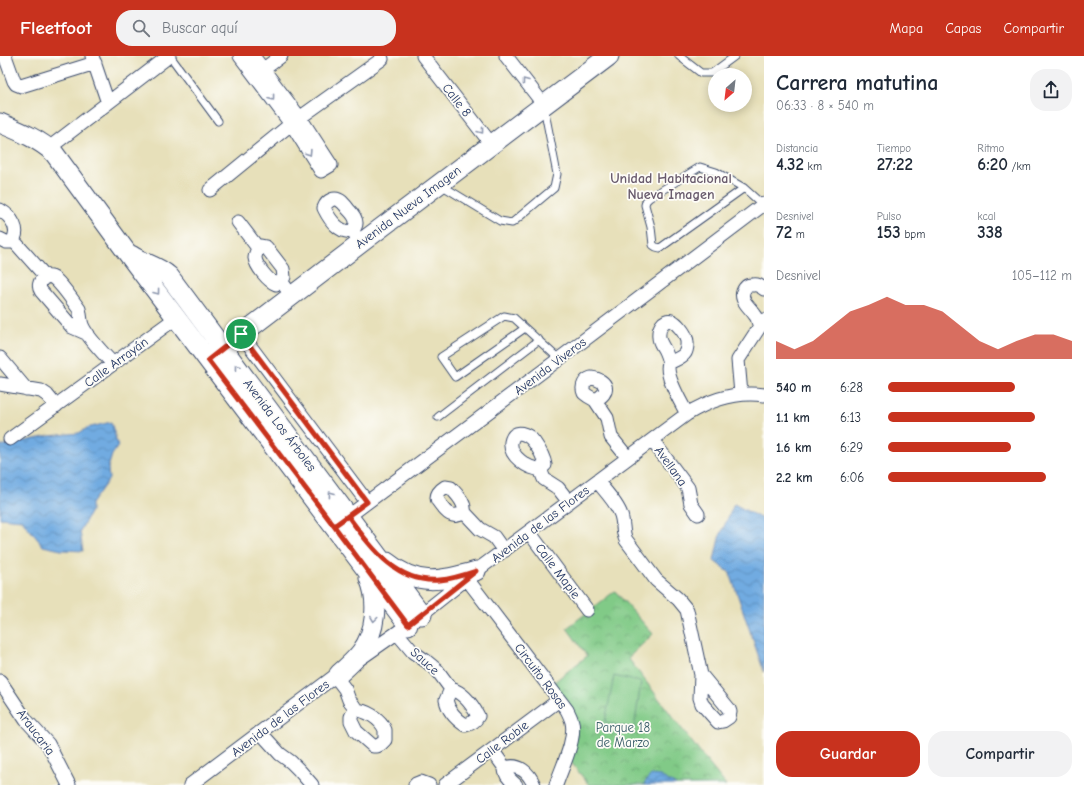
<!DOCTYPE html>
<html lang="es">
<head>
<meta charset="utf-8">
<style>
  body { margin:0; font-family:"Comic Neue",sans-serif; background:#f2f2f3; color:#1f2937; height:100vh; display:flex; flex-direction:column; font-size:15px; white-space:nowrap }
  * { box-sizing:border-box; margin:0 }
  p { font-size:13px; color:#747a83 }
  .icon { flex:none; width:22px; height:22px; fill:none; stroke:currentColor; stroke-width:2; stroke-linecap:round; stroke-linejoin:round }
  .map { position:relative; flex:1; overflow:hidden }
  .details { display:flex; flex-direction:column; background:#fff; width:320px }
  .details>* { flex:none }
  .needle { width:26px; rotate:208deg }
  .buttons { position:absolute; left:708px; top:12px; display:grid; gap:8px }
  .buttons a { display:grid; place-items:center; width:44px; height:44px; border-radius:50%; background:#fff; box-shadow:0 2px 10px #0003; font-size:20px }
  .pin { position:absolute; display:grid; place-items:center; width:34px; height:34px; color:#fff; margin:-17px; border:2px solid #fff; border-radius:50%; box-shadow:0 1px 4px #0007 }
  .round { display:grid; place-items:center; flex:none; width:42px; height:42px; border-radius:16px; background:#f2f2f3 }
  .headline { display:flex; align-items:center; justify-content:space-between; height:68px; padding:0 12px }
  h1 { font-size:22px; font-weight:700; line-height:30px }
  .figures { display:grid; grid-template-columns:repeat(3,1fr); gap:6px; height:68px; padding:4px 12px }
  .figures div { display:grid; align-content:center }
  .figures b { font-size:17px; font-weight:700 }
  .figures small { font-size:11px; font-weight:400 }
  .figures p { font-size:11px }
  .chart { height:112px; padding:8px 12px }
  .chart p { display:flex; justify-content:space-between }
  .chart svg { width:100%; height:72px; margin-top:4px; fill:#c8321e; opacity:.7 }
  .primary-button { display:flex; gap:8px; margin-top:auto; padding:8px 12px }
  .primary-button a { flex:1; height:46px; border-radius:16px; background:#c8321e; color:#fff; font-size:16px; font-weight:700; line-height:46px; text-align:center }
  .primary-button a+a { background:#f2f2f3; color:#1f2937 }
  ul { padding:0 12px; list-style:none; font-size:13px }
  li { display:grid; grid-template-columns:64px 48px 1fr; align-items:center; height:30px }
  li i { height:10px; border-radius:5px; background:#c8321e }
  header { display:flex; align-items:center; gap:24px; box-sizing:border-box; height:56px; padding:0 20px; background:#c8321e; color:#fff }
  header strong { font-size:19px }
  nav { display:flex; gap:22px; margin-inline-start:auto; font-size:14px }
  .search { width:280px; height:36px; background:#f2f2f3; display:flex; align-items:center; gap:10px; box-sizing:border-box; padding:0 14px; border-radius:16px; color:#747a83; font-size:15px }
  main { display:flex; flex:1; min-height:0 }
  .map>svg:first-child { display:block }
  .park { fill:url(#park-crowns); stroke:#4e7c72 }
  .garden { fill:#81ca87; stroke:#4e7c72 }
  .water { fill:url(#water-waves); stroke:#466da0 }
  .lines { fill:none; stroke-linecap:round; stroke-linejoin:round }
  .lane-casing { stroke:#3a4a6c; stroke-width:9 }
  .street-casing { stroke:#3a4a6c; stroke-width:15 }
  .secondary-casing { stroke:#3a4a6c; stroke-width:21 }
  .lane { stroke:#fff; stroke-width:7 }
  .street { stroke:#fff; stroke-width:13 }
  .secondary { stroke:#fff; stroke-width:19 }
  .oneway { stroke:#8d97ae }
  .route-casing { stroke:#fff; stroke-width:8 }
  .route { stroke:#c8321e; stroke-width:5 }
  .labels { text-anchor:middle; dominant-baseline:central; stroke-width:3.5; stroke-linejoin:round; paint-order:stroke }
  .street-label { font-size:13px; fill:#1b2f5e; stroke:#fdfcf7 }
  .park-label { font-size:13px; fill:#3a5e6a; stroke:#fdfcf7 }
  .neighbourhood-label { font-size:14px; font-weight:bold; fill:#695b6d; stroke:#fdfcf7 }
</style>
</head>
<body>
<header>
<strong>Fleetfoot</strong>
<div class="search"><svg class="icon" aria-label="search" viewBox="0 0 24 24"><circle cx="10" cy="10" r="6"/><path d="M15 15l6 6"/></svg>Buscar aquí</div>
<nav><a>Mapa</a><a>Capas</a><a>Compartir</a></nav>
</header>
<main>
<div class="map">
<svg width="764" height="729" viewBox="0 0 764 729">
  <defs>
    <pattern id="park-crowns" width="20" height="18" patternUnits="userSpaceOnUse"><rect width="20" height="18" fill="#81ca87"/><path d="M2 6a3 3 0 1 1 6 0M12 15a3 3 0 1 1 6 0" fill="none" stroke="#69a472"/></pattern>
    <pattern id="water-waves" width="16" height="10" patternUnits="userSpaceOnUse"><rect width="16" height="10" fill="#71abe1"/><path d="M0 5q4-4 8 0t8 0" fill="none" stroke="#5c8cba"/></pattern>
  </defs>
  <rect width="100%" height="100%" fill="#fdfcf7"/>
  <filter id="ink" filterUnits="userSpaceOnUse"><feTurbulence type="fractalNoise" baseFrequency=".025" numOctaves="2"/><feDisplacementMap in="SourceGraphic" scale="8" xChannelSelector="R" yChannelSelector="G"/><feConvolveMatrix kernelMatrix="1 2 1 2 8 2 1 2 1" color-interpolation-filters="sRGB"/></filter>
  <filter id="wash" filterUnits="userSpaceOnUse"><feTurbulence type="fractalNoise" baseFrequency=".012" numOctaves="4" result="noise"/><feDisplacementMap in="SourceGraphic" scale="16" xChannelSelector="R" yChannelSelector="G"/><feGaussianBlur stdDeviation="0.9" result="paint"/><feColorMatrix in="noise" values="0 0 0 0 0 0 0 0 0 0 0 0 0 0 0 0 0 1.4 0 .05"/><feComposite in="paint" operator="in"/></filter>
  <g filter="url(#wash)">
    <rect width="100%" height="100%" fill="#e7e0ba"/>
    <!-- park -->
    <path class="park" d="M 615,535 L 653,578 L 628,602 L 701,698 L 726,729 L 676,729 L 660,720 L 646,725 L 644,729 L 589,729 L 566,700 L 573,674 L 549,630 L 587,600 L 567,572 Z"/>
    <!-- garden -->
    <path class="garden" d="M 614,620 L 641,626 L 634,673 L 605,666 Z"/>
    <!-- water -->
    <path class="water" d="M 111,366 L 118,390 L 112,399 L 108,412 L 109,423 L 91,448 L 91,455 L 80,475 L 83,495 L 64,494 L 61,494 L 43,490 L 22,464 L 0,462 L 0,390 L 49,380 L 79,377 L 87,372 Z
      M 734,448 L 764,464 L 764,616 L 730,517 L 714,505 L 719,482 Z
      M 651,719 L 660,720 L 676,729 L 644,729 L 646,725 Z"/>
  </g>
  <g filter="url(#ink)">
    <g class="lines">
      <!-- lane casing -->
      <g class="lane-casing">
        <path id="lane" d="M 170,0 L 218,65
          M 679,0 L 701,17 L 712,17 L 735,0
          M 441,129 L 500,165 L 512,167 L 554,132 L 557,118 L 544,51
          M 744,132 L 660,192 L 656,191 L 653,189 L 651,171 L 645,149 L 646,145 L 649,142 L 700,111 L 716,116 L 744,132 L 763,149
          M 525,272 L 455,321 L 441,301 L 504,260 L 514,262 L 559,303
          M 438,361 L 539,284"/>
      </g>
      <!-- street casing -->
      <g class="street-casing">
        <path id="street" d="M 5,0 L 14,25 L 16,28 L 21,30 L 95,7
          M 92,0 L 108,47
          M 240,0 L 294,72 L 321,115 L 331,109 L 303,66 L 253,0
          M 423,0 L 492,89
          M 506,0 L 544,49
          M 264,13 L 281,0
          M 49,92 L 169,0
          M 210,134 L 291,68 L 382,3
          M 0,154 C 11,160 22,175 11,186 L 6,186 L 0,183
          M 238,166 L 258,192 C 257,195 255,198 255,202 C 256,210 268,225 276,228 L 281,225 L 292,240
          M 352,175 C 360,167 355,160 348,153 C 346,150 344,148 342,146 C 335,140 327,144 324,152 L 325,154 C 330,164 340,178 352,175 L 361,187
          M 13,184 L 46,221
          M 258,192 L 261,190 L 266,191 L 283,213 L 284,221 L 281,225
          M 760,271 C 758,267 758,262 755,259 C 750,251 737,243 745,232 C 747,229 749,229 753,229 C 757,228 760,230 764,233
          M 88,278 L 72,271 L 41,235 C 35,226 47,216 55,223 C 64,231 72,244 79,253 C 81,259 80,264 82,269 C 86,280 105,299 113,308
          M 241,278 L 367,446
          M 0,302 L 26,333
          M 669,307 C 668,303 667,299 665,295 C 663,290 659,287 659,281 C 658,273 663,262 672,265 C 677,267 685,277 686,282 C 688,285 687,294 685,297 C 682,302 674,304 669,307 C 664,319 681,346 687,358
          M 0,328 L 41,335 L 47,339 L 56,350
          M 741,338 L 738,304 L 764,264
          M 595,344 C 611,337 608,324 591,322 C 585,324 581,330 584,337 L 588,340 L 595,344 L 607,362 L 611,381 L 628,402
          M 10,383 L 176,262
          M 652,384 L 688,432 L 691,448 L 698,458
          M 540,413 C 528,413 509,400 511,386 C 514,371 528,378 534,386 C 539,393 544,401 545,409 L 540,413 L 544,423 L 558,432 L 569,446
          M 597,425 C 605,435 617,447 621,459 C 624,468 622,476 626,484 L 656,524 L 678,543 L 687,554 L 701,619 L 700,642 L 702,648 L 718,666 L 723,665 L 729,661 L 730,656 L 729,653 L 701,619
          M 464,456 C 451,465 445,454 438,445 C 435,439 440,434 445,431 L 451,432 C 457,439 466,447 464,456 L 480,473 L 494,481 L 504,495
          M 342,465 L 563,300 L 764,148
          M 529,476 L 587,554
          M 467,523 L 567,654 C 569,658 571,662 572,666 C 576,684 562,711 556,729
          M 397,577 L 413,596 L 426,605 L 437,614 L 451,633 L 446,644 C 448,654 456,663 465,669 C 471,668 475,666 478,660 C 472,648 464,637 451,633
          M 335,620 L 345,633 L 349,644 L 354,650 L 354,654 L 351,661 L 351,665 L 356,675 L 373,690 L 377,690 L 381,688 L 385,684 C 385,681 385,677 385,674 C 381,663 365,653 354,654
          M 0,625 L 26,664 L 48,688 L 69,729
          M 260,676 L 280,698 L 291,706 L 299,714 L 312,729
          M 492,694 L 505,712 C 504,719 511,725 516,729
          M 505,712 C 519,707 529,717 534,729
          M 190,729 L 335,620 L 408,569 L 476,515 L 687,358 C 710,344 737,335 764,339
          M 415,729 L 416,728 L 421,726 L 429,729
          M 445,729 L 559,644"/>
      </g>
      <!-- secondary casing -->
      <g class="secondary-casing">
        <path id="secondary" d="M 0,67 C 19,75 39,83 54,97 L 125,194 L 408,569
          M 131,199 C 144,208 157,209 169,220 L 422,559
          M 208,304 L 361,187 L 609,0
          M 387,506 C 417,531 442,525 476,515
          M 339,618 C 347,611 355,604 361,596 C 376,576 379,545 369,522"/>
      </g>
      <!-- lane -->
      <use href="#lane" class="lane"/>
      <!-- street -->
      <use href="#street" class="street"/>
      <!-- secondary -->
      <use href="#secondary" class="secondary"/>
    </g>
    <!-- one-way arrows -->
    <defs><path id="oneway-chevron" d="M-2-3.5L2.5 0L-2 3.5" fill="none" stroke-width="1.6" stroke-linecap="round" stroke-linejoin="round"/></defs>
    <g class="oneway">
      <use href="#oneway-chevron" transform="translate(525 25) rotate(-127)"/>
      <use href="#oneway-chevron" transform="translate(272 42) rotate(53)"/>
      <use href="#oneway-chevron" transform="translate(481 75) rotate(52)"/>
      <use href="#oneway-chevron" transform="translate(309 97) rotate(58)"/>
      <use href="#oneway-chevron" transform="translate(157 236) rotate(53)"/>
      <use href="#oneway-chevron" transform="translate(237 311) rotate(-127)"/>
      <use href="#oneway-chevron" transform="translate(331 438) rotate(-127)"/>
      <use href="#oneway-chevron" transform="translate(374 563) rotate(98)"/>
    </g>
  </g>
  <g class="lines" filter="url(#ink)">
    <!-- route casing -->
    <g class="route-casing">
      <path id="route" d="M 241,278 L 208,304 L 334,470 L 348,460 C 371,491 396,528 440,524 C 452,523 464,519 476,515 L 408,569 L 334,470 L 367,446 L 241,278"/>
    </g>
    <!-- route -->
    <use href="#route" class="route"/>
  </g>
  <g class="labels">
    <!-- street labels -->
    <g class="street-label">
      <text transform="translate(457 44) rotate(52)">Calle 8</text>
      <text transform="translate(408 151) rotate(-37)">Avenida Nueva Imagen</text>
      <text transform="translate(116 306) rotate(-36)">Calle Arrayán</text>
      <text transform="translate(550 310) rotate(-37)">Avenida Viveros</text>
      <text transform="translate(280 369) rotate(53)">Avenida Los Árboles</text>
      <text transform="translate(671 410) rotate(54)">Avellana</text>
      <text transform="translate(540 468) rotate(-37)">Avenida de las Flores</text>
      <text transform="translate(558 515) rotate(53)">Calle Maple</text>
      <text transform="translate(425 605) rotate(42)">Sauce</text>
      <text transform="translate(541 620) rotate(53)">Circuito Rosas</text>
      <text transform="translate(280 662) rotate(-37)">Avenida de las Flores</text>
      <text transform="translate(36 676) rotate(53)">Araucaria</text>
      <text transform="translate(502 686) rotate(-37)">Calle Roble</text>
    </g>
    <!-- park labels -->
    <g class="park-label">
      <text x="623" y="671">Parque 18<tspan x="623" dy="15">de Marzo</tspan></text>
    </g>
    <!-- neighbourhood labels -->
    <g class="neighbourhood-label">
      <text x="671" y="122">Unidad Habitacional<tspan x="671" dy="16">Nueva Imagen</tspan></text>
    </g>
  </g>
</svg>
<div class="buttons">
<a><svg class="needle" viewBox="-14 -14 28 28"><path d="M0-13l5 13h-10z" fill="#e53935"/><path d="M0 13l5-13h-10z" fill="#747a83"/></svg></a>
</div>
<div class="pin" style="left:241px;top:278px;background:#1e9e55"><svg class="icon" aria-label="arrive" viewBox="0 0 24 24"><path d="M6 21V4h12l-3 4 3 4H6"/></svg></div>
</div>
<section class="details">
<div class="headline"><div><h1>Carrera matutina</h1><p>06:33 · 8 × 540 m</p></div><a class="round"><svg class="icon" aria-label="share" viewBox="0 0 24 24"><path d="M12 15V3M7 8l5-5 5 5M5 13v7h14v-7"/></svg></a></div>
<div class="figures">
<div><p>Distancia</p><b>4.32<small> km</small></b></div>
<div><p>Tiempo</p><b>27:22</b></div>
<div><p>Ritmo</p><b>6:20<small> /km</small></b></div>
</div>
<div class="figures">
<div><p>Desnivel</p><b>72<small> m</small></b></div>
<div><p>Pulso</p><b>153<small> bpm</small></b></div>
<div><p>kcal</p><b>338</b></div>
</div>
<div class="chart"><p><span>Desnivel</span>105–112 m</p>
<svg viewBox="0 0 160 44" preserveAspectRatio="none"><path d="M0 44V33L10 38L20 33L30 24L40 15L50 11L60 6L70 11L80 11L90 15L100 24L110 33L120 38L130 33L140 29L150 29L160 33V44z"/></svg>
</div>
<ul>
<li><b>540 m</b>6:28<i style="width:69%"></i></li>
<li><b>1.1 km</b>6:13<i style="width:80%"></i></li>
<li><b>1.6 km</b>6:29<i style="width:67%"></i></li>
<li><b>2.2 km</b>6:06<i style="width:86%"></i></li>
</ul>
<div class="primary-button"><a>Guardar</a><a>Compartir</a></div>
</section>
</main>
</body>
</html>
